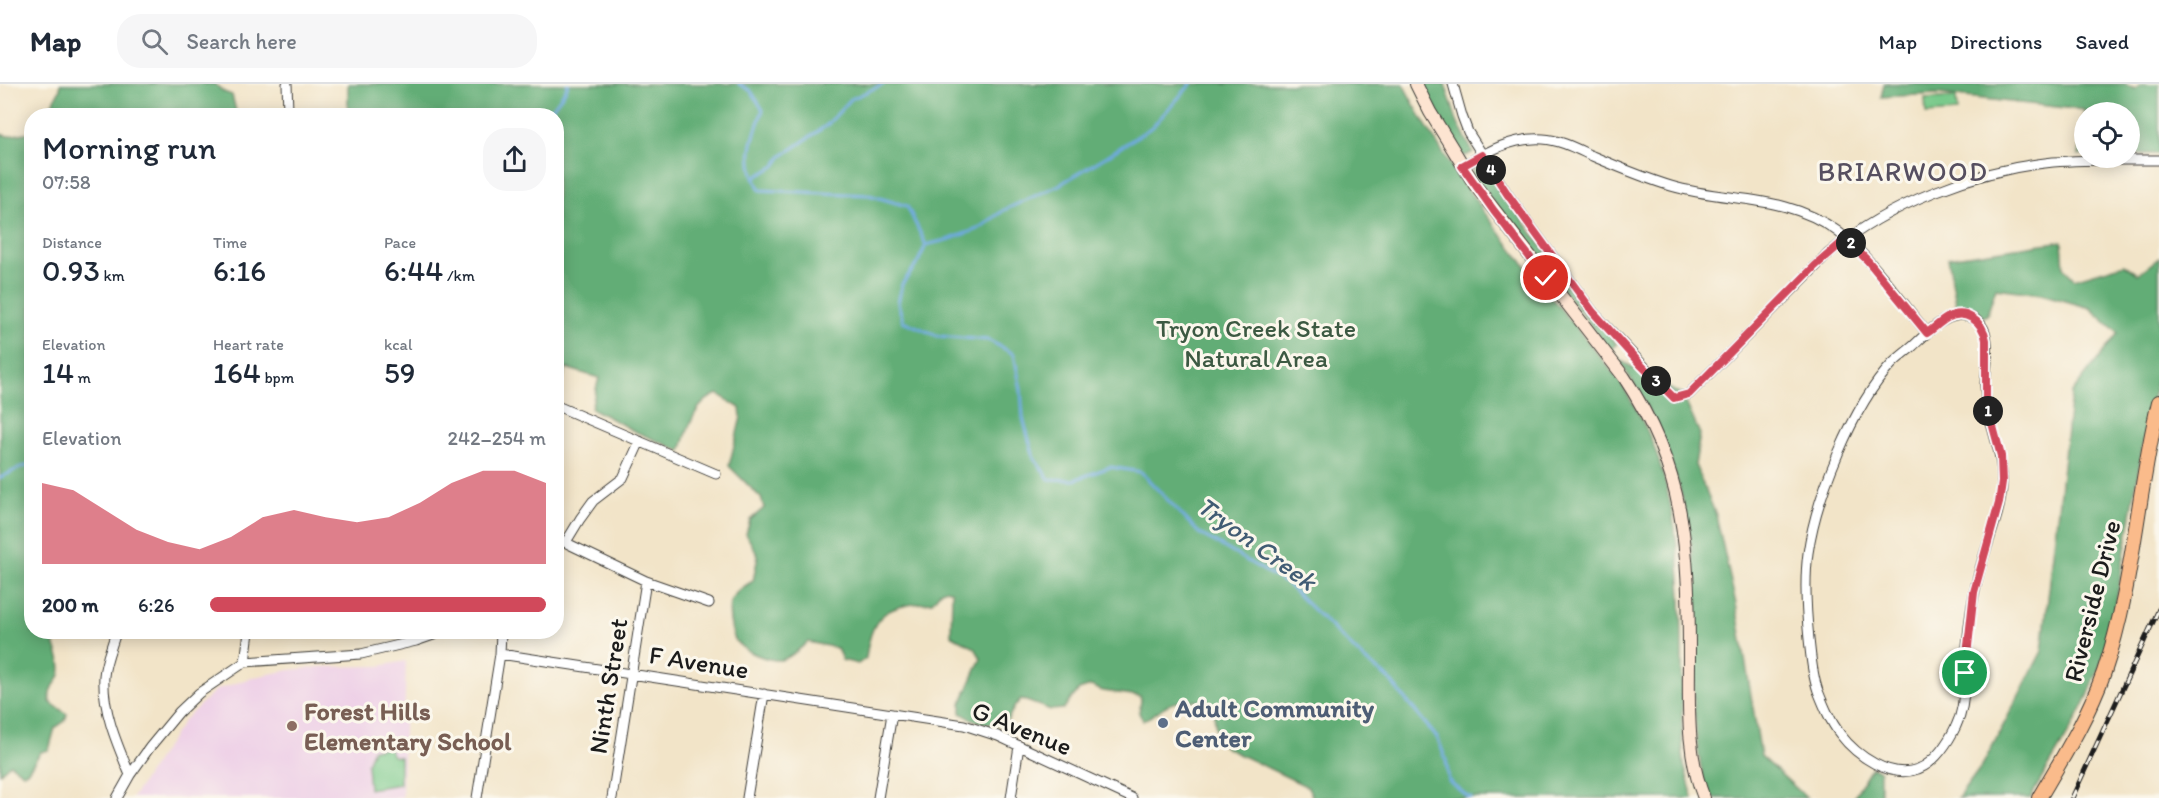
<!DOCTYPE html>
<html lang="en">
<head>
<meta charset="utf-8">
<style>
  body { margin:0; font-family:Itim,sans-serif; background:#f6f6f7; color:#1f2937; height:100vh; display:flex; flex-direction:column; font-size:22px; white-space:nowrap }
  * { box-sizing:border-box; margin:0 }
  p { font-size:20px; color:#747a83 }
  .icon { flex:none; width:33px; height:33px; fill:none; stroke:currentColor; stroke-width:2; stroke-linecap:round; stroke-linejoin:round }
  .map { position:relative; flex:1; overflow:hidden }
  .drawer { position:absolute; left:24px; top:24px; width:540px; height:531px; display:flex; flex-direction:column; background:#fff; border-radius:24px; box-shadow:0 3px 15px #0003 }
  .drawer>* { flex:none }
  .controls { position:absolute; left:2074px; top:18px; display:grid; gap:12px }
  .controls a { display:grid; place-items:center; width:66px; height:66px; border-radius:50%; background:#fff; box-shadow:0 3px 15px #0003; font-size:30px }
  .pin { position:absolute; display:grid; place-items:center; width:51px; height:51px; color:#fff; margin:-26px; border:3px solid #fff; border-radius:50%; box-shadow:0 2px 6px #0007 }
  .km { position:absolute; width:30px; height:30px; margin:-15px; border-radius:50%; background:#222; color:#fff; font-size:16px; line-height:30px; text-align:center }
  .round { display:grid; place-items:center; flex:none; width:63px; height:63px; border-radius:24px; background:#f6f6f7 }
  .overview { display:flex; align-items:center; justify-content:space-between; height:102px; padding:0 18px }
  h1 { font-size:33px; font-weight:600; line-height:45px }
  .metrics { display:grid; grid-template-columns:repeat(3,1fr); gap:9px; height:102px; padding:6px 18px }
  .metrics div { display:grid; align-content:center }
  .metrics b { font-size:30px; font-weight:600 }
  .metrics small { font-size:16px; font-weight:400 }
  .metrics p { font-size:16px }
  .chart { height:168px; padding:12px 18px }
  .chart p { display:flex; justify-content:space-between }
  .chart svg { width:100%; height:108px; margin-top:6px; fill:#d1495b; opacity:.7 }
  ul { padding:0 18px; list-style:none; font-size:20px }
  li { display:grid; grid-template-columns:96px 72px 1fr; align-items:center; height:45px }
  li i { height:15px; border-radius:8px; background:#d1495b }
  header { display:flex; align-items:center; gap:36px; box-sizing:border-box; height:84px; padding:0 30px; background:#fff; border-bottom:2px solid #e0e1e3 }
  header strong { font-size:28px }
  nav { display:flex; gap:33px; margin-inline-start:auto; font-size:21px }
  .search { width:420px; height:54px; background:#f6f6f7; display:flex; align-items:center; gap:15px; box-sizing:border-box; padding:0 21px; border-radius:24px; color:#747a83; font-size:22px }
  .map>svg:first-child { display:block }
  .built { fill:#eed0e7 }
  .green { fill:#78c98a; stroke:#4a7253; stroke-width:1.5 }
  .forest { fill:#62ad76; stroke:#3f6449; stroke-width:1.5 }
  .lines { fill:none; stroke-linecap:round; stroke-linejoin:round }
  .stream { stroke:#6faae0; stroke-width:3 }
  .street-casing { stroke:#3c3a36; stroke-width:11 }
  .secondary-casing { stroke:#3c3a36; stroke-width:14 }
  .primary-casing { stroke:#3c3a36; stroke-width:16 }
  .street { stroke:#fff; stroke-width:9 }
  .secondary { stroke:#fde4d1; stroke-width:12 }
  .primary { stroke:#fabb8b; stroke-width:14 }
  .rail-casing { stroke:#1c1c1c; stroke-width:5 }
  .rail { stroke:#fbf7ec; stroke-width:3; stroke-dasharray:9; stroke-linecap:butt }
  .route-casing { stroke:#fff; stroke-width:12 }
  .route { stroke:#d1495b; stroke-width:8 }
  .service-dot { fill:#5c6f8a; stroke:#fbf7ec; stroke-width:2 }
  .education-dot { fill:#8d6e63; stroke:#fbf7ec; stroke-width:2 }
  .labels { text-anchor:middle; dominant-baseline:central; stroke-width:6; stroke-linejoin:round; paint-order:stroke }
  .park-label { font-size:26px; fill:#3c5942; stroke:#fbf7ec }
  .street-label { font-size:26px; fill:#1c1c1c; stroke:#fbf7ec }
  .service-label { font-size:26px; font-weight:bold; fill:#4e5e75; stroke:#fbf7ec; text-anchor:start }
  .education-label { font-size:26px; font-weight:bold; fill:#785e54; stroke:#fbf7ec; text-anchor:start }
  .neighbourhood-label { font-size:27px; letter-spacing:1.5px; fill:#564f60; stroke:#fbf7ec }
  .water-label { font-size:27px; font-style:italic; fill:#415c74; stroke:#fbf7ec }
</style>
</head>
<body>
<header>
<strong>Map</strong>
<div class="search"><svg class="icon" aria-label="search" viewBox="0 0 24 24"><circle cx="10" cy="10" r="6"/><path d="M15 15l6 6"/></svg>Search here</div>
<nav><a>Map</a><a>Directions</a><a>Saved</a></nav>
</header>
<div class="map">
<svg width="2159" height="714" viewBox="0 0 2159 714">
  <rect width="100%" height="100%" fill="#fbf7ec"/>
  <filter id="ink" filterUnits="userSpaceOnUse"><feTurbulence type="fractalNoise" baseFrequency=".0167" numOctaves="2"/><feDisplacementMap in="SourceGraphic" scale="12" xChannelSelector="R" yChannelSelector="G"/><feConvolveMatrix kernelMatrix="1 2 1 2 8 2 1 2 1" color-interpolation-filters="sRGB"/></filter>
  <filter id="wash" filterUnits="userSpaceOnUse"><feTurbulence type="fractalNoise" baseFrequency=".008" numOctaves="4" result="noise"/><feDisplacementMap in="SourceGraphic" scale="24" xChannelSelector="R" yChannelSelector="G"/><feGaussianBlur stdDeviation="1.35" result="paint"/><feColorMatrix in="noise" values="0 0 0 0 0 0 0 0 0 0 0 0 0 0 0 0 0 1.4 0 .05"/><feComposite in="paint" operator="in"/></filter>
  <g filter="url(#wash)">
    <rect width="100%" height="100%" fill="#f2e4c8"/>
    <!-- built -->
    <path class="built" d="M 406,577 L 402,714 L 132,714 L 184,636 L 216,606 L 254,593 L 290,586 L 320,583 L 379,582 Z"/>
    <!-- green -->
    <path class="green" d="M 1956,13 L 1957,28 L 1926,30 L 1925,15 Z
      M 389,664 L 393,672 L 400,673 L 400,700 L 369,705 L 367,680 L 373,665 Z"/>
    <!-- forest -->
    <path class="forest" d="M 60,0 L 215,0 L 224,8 L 232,11 L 237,31 L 46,31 L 60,5 Z
      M 348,0 L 1403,0 C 1459,109 1542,201 1619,296 C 1631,316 1644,337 1653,360 C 1689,453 1681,555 1682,653 L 1684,681 L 1693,714 L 1313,714 L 1308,703 L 1226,664 L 1217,656 L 1214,630 L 1207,619 C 1194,615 1176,616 1164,623 C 1155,629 1154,632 1143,636 L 1139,629 L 1141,616 L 1140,612 L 1103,607 L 1091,602 L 1079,606 L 1063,625 L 1051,626 L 1021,615 L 1015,622 L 1005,640 C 991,643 973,637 961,629 L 961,620 L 981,574 L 975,564 L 951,551 L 952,508 L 947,505 L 941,507 L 932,518 C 889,522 872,526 866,574 L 858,580 L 842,576 L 837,564 L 808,558 C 800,564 791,574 781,576 C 768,577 742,567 735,556 C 731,547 728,529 730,519 C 733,509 744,502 753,497 L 758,472 L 746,450 L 750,436 L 764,424 L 761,414 L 729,382 L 741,333 L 740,324 L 718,310 C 694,317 688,346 681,367 L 634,347 L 591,324 L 599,294 L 566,284 L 557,312 L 556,32 L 348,32 Z
      M 1421,0 L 1445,0 L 1458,40 L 1473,68 L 1466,72 L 1459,70 Z
      M 1884,0 L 2125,0 L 2135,5 L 2140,0 L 2159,0 L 2159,70 L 2130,70 L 2130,28 L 2085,28 L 2085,71 L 2079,71 L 2084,26 L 1938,10 L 1881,13 Z
      M 31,48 L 32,548 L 52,548 C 52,561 64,577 60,591 C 55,605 48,600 50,618 L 67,630 L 65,637 L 55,644 L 49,666 L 41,668 L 27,688 L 23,689 L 10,680 L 0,689 L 0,50 L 8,52 Z
      M 1481,78 L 1593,232 L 1617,260 L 1610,266 L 1472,91 L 1474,83 Z
      M 2062,157 L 2064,184 L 2074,195 L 2124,180 L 2138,190 L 2159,174 L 2159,289 L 2149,325 L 2115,525 L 2102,577 L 2088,612 L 2076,637 L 2030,714 L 1958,714 L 1983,680 L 2042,567 L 2071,310 L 2118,249 L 2090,224 L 2041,210 L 1996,204 L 1987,231 L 1979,235 L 1957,226 L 1948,174 Z
      M 1618,275 L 1683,312 L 1700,350 L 1695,381 L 1716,431 L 1736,520 L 1761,672 L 1807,714 L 1711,714 L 1707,708 C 1686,637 1697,563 1694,491 C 1690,412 1662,340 1618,275 Z
      M 1872,683 L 1880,687 L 1880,714 L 1853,714 Z"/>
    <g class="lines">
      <!-- stream -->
      <path class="stream" d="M 739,0 L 751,7 L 763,26 C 752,55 743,76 760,106 L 869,111 L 907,122 L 926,161 L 917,180 L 902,200 L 898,219 L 903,237 L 938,252 L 988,256 L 1014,270 L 1021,306 L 1023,334 L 1034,374 L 1049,395 L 1074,396 L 1110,383 L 1141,388 L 1199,449 L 1287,500 L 1365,576 L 1389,595 L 1438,655 L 1446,676 L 1449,697 L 1468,713 L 1471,714
        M 547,32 C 553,21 565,11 568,0
        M 754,94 L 775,82 L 782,72 L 827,41 L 851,15 L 884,0
        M 926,161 L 950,155 L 978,145 L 1004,126 L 1059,101 L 1107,72 L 1152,43 L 1191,0
        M 0,394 L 21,383 L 32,381"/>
    </g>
  </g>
  <g filter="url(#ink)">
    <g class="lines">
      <!-- street casing -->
      <g class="street-casing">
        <path id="street" d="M 287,0 L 288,26
          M 1453,0 L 1462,32 L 1468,48 L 1508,111 L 1593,228 L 1674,314 L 1689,310 L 1829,169 C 1890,119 1975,86 2053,78 C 2088,75 2124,76 2159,76
          M 1463,82 C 1488,67 1513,53 1543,55 C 1560,56 1575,64 1590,71 C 1616,82 1644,94 1671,102 C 1728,119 1785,109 1837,147 C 1868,170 1902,218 1927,249
          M 1960,231 C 1971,232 1981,237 1985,248 C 1990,264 1986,285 1985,301 C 1985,336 2004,365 2002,401 C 2001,430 1986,460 1979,489 C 1970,521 1967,556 1965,589 C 1963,608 1965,624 1956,642 C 1949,657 1935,679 1918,685 C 1890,696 1856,671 1840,650 C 1830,637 1824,622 1818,607 C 1812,590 1811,573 1809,555 C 1806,526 1804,498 1808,469 C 1816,413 1853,321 1892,280 C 1898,274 1906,268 1912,263 C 1926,250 1941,233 1960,231 Z
          M 557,322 L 716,390
          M 556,454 L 646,497 L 709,519
          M 566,458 L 580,435 L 593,417 L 623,394 L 640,357
          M 116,548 C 112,562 105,578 104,592 C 102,626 117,660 130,691
          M 500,570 L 964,641 L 998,652 L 1132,714
          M 245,578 L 249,548
          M 117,714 L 130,691 L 150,663 L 179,628 L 199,609 L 245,578 L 361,570 L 416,557 L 442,548
          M 477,714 L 500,570 L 501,548
          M 612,714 L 646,497
          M 747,714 L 764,610
          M 878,714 L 892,630
          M 1011,714 L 1019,662"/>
      </g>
      <!-- secondary casing -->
      <g class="secondary-casing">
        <path id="secondary" d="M 1416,0 L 1430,28 L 1475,101 L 1624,293 C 1686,386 1689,466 1689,574 C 1689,621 1686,669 1704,714"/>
      </g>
      <!-- primary casing -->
      <g class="primary-casing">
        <path id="primary" d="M 2039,714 C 2063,673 2088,633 2104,588 C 2134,501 2137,407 2159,318"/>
      </g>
      <!-- street -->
      <use href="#street" class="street"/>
      <!-- secondary -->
      <use href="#secondary" class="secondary"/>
      <!-- primary -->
      <use href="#primary" class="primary"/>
      <!-- rail casing -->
      <g class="rail-casing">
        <path id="rail" d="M 2072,714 L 2159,525"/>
      </g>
      <!-- rail -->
      <use href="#rail" class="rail"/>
    </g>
  </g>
  <g class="lines" filter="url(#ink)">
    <!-- route casing -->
    <g class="route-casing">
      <path id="route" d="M 1546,194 L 1494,127 L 1462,82 L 1482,71 L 1508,111 L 1593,228 L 1642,282 L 1674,314 L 1689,310 L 1815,182 L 1846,155 L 1868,177 L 1927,249 C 1933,245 1940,238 1947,234 C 1965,224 1983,237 1986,256 L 1986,317 L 2001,372 L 2002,398 L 1999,419 L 1974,508 L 1965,589"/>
    </g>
    <!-- route -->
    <use href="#route" class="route"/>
  </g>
  <!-- markers -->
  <circle class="service-dot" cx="1163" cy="639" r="6"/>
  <circle class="education-dot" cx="292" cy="642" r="6"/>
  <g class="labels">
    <!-- park labels -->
    <g class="park-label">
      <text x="1256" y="244">Tryon Creek State<tspan x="1256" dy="30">Natural Area</tspan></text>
    </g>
    <!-- street labels -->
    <g class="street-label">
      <text transform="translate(2092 517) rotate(-76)">Riverside Drive</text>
      <text transform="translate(699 578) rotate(9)">F Avenue</text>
      <text transform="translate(608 602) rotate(-81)">Ninth Street</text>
      <text transform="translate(1022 644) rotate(22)">G Avenue</text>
    </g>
    <!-- service labels -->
    <g class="service-label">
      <text x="1175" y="624">Adult Community<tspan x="1175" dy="30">Center</tspan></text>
    </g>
    <!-- education labels -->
    <g class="education-label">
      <text x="304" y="627">Forest Hills<tspan x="304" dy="30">Elementary School</tspan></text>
    </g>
    <!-- neighbourhood labels -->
    <g class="neighbourhood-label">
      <text x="1903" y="87">BRIARWOOD</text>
    </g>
    <!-- water labels -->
    <g class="water-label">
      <text transform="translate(1257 459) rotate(36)">Tryon Creek</text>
    </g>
  </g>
</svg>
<div class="controls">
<a><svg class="icon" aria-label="locate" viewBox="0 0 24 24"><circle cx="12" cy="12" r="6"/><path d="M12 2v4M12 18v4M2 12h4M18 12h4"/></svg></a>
</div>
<div class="pin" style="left:1965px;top:589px;background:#1e9e55"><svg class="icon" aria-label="arrive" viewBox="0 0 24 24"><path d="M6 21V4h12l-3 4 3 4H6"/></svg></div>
<div class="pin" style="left:1546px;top:194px;background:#d93025"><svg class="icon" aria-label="check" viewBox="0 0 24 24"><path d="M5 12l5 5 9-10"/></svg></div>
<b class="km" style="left:1988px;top:327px">1</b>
<b class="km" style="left:1851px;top:159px">2</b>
<b class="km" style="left:1656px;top:297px">3</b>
<b class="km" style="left:1491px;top:86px">4</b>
<section class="drawer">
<div class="overview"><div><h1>Morning run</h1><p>07:58</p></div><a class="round"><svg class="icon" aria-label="share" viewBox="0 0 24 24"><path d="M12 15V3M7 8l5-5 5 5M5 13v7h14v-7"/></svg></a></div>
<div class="metrics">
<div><p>Distance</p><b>0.93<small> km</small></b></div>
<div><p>Time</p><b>6:16</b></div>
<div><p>Pace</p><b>6:44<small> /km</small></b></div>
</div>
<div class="metrics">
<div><p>Elevation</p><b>14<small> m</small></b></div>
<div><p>Heart rate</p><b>164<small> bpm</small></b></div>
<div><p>kcal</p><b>59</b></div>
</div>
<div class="chart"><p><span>Elevation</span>242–254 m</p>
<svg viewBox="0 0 160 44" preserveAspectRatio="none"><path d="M0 44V11L10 14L20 22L30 30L40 35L50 38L60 33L70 25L80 22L90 25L100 27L110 25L120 19L130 11L140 6L150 6L160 11V44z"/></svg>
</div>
<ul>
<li><b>200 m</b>6:26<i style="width:100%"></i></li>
</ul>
</section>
</div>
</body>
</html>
